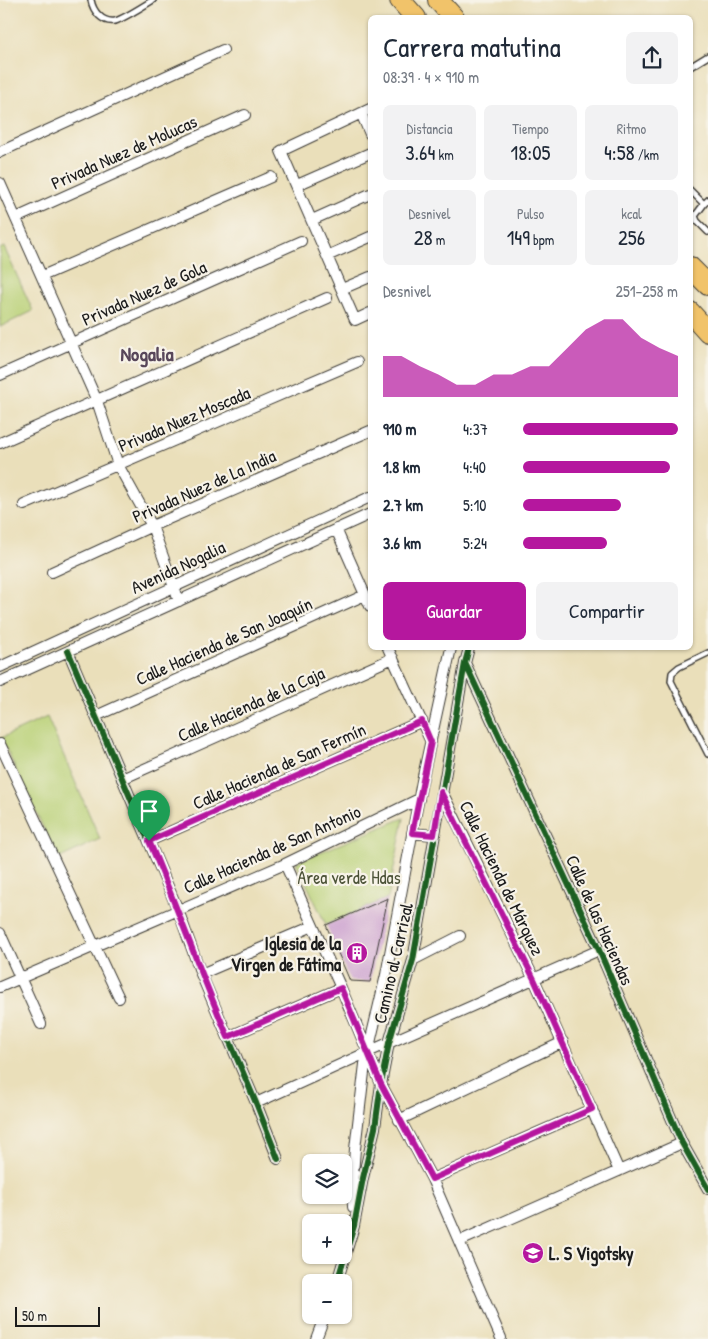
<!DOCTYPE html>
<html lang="es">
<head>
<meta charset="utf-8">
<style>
  body { margin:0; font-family:"Patrick Hand",sans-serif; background:#f2f2f3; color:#1f2937; height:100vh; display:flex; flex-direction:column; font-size:19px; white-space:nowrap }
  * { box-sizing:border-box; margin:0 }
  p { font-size:16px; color:#747a83 }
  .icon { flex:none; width:28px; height:28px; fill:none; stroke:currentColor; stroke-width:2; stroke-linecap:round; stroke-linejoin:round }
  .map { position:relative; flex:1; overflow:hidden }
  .sheet { position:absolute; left:368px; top:15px; width:325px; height:635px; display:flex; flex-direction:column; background:#fff; border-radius:8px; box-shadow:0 1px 4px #0004 }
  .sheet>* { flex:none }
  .tools { position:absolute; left:302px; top:1154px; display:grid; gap:10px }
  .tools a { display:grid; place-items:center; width:50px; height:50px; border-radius:8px; background:#fff; box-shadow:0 1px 4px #0004; font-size:25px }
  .scale { position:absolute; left:15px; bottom:12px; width:85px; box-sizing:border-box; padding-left:5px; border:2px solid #1c1c1c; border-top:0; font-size:14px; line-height:18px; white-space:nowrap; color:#1c1c1c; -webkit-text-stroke:4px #f7f3e8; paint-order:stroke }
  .pin { position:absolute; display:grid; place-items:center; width:42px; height:42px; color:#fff; margin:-51px -21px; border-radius:50% 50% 50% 0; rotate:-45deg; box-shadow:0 0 5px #0007 }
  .pin .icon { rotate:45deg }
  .round { display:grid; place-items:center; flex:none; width:52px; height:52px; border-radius:8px; background:#f2f2f3 }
  .overview { display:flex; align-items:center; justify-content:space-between; height:85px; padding:0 15px }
  h1 { font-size:28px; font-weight:600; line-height:38px }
  .stats { display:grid; grid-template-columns:repeat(3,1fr); gap:8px; height:85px; padding:5px 15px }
  .stats div { display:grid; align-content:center; border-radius:8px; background:#f2f2f3; text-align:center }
  .stats b { font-size:21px; font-weight:600 }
  .stats small { font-size:14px; font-weight:400 }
  .stats p { font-size:14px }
  .chart { height:140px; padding:10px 15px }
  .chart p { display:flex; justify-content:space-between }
  .chart svg { width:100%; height:90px; margin-top:5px; fill:#b5179e; opacity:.7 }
  .button { display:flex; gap:10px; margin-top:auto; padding:10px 15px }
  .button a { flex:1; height:58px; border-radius:8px; background:#b5179e; color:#fff; font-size:20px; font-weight:600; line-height:58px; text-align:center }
  .button a+a { background:#f2f2f3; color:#1f2937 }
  ul { padding:0 15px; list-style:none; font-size:16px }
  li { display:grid; grid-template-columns:80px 60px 1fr; align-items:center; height:38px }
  li i { height:12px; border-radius:6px; background:#b5179e }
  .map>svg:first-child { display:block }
  .green { fill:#b8d075; stroke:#6a7648 }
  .building { fill:#c798cd }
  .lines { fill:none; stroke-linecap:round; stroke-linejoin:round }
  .lane-casing { stroke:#3b3934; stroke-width:8 }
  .street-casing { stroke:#3b3934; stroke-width:12 }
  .highway-casing { stroke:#3b3934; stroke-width:22 }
  .lane { stroke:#fff; stroke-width:5 }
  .street { stroke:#fff; stroke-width:10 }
  .highway { stroke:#f1c36a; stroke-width:20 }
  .cycleway-casing { stroke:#f7f3e8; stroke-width:9 }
  .cycleway { stroke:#1b5e20; stroke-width:6 }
  .route-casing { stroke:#fff; stroke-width:10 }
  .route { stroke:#b5179e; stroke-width:6 }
  .labels { text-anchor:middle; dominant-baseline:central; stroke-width:4.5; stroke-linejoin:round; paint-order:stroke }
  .street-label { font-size:18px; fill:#1c1c1c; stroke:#f7f3e8 }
  .park-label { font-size:18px; fill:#4b5237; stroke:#f7f3e8 }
  .poi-label { font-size:18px; font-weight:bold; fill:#1c1c1c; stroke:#f7f3e8; text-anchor:end }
  .quarter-label { font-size:20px; font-weight:bold; fill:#58475a; stroke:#f7f3e8 }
</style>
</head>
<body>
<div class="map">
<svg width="708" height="1339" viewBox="0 0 708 1339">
  <rect width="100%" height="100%" fill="#f7f3e8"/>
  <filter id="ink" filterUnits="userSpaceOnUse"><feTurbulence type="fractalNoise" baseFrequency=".02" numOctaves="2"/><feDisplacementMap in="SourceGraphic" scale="10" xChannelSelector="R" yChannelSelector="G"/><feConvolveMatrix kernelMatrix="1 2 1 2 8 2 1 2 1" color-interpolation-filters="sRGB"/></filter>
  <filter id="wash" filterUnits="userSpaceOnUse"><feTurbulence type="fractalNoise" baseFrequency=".0096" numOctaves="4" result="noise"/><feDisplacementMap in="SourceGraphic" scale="20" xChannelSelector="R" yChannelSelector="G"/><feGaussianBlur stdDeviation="1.12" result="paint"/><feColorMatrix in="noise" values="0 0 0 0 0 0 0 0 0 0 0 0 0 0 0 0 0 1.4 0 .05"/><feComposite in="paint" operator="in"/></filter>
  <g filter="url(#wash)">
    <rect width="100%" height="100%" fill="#eadfba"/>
    <!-- green -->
    <path class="green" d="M 4,247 L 33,311 L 0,327 L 0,249 Z
      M 47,717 L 100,839 L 58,859 L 1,738 Z
      M 404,818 L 388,898 L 326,925 L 296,862 Z"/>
    <g id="blocks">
      <!-- building -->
      <path class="building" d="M 388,898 L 370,982 L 350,981 L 326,925 Z"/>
    </g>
  </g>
  <g filter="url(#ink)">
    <use href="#blocks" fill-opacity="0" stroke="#3b3934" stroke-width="1"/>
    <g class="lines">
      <!-- lane casing -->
      <g class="lane-casing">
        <path id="lane" d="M 91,0 C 93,11 102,23 115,21 C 123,19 145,5 153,0
          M 690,67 L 708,56
          M 690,190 L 704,204 L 708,200
          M 704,204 L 695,216 L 697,221 L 708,232
          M 708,653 L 679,667 L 672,673 L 671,681 L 708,754"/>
      </g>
      <!-- street casing -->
      <g class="street-casing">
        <path id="street" d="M 370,109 L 281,151 L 355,320 L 370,313
          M 361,113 L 370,134
          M 0,152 L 223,50
          M 0,183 L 97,401 L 118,465 L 152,526 L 179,601
          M 297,185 L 370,153
          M 16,218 L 245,115
          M 312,220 L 370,194
          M 327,256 L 370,237
          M 42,276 L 271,177
          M 342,289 L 370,277
          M 0,375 L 301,241
          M 0,443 L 327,298
          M 24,505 L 357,362
          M 336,529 L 370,606
          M 52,572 L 152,526 L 370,431
          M 388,648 L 431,742
          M 68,651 L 178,910 L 201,974 L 256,1103 L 278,1159
          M 465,663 L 599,950 L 682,1143 L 708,1189
          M 0,667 L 370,497
          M 0,682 L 370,514
          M 96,716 L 365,595
          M 0,744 L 119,998
          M 122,779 L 393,658
          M 442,792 L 534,979 L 619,1171
          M 412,833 L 434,835
          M 149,841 L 422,721
          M 285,864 L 341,988 L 381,1084 L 432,1179 L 501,1338
          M 0,933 L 41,1024
          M 413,960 L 460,936
          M 201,974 L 313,926
          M 0,987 L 285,864 L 419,799
          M 228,1037 L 341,988
          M 256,1103 L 368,1052 L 599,950
          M 399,1120 L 563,1042
          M 432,1179 L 592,1109
          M 353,1207 L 352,1186 L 355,1149 L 365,1064 L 386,975 L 422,781 L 451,648
          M 460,1241 L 682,1143
          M 337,1282 L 354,1226 L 363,1178 L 375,1128 L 381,1084 L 389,1043 L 413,960 L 465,663 L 469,648
          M 316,1339 L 325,1315"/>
      </g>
      <!-- highway casing -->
      <g class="highway-casing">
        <path id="highway" d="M 400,0 L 416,18
          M 438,0 L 454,18
          M 690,267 L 708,285
          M 690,312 L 708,332"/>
      </g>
      <!-- lane -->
      <use href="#lane" class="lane"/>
      <!-- street -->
      <use href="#street" class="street"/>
      <!-- highway -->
      <use href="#highway" class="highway"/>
      <!-- cycleway casing -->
      <g class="cycleway-casing">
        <path id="cycleway" d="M 68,651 L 178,910 L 201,974 L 256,1103 L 278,1159
          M 465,663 L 599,950 L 682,1143 L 708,1189
          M 337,1282 L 354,1226 L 363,1178 L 375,1128 L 381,1084 L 389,1043 L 413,960 L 465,663 L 469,648"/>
      </g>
      <!-- cycleway -->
      <use href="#cycleway" class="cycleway"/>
    </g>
  </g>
  <g class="lines" filter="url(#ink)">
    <!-- route casing -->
    <g class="route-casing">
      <path id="route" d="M 422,721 L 431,742 L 412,833 L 434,835 L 441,792 L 534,979 L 592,1109 L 432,1179 L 381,1084 L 341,988 L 228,1037 C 200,973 177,906 149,841 Z"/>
    </g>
    <!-- route -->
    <use href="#route" class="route"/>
  </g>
  <!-- icons -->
  <defs>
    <g id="building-disc" transform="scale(1.125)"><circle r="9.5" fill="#b5179e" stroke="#f7f3e8"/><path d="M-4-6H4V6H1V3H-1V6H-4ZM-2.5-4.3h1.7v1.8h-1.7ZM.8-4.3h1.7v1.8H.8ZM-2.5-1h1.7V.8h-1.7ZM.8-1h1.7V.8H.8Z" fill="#fff"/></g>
    <g id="school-disc" transform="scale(1.125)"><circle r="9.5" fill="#b5179e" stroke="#f7f3e8"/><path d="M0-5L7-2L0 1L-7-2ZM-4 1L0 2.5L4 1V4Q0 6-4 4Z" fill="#fff"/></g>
  </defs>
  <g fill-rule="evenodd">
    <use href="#building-disc" x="357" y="953"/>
    <use href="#school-disc" x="533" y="1253"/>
  </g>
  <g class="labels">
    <!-- street labels -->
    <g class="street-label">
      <text transform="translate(124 152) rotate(-24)">Privada Nuez de Molucas</text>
      <text transform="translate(144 293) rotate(-24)">Privada Nuez de Gola</text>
      <text transform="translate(184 419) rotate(-23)">Privada Nuez Moscada</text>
      <text transform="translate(204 486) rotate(-24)">Privada Nuez de La India</text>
      <text transform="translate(178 567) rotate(-25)">Avenida Nogalia</text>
      <text transform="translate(224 641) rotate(-24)">Calle Hacienda de San Joaquín</text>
      <text transform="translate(251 704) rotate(-24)">Calle Hacienda de la Caja</text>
      <text transform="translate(279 766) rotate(-24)">Calle Hacienda de San Fermín</text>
      <text transform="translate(272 849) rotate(-24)">Calle Hacienda de San Antonio</text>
      <text transform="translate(502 878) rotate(64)">Calle Hacienda de Márquez</text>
      <text transform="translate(600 920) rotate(66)">Calle de las Haciendas</text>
      <text transform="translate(393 963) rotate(-77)">Camino al Carrizal</text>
    </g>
    <!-- park labels -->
    <g class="park-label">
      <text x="349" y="877">Área verde Hdas</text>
    </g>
    <!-- poi labels -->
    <g class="poi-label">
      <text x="341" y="943">Iglesia de la<tspan x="341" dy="21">Virgen de Fátima</tspan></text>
      <text x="549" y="1253" text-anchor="start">L. S Vigotsky</text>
    </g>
    <!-- quarter labels -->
    <g class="quarter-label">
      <text x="147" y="353">Nogalia</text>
    </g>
  </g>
</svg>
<div class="tools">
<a><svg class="icon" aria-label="layers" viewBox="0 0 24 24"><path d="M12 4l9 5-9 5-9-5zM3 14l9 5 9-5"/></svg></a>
<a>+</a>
<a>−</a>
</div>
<div class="scale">50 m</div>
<div class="pin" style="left:149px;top:841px;background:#1e9e55"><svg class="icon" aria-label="arrive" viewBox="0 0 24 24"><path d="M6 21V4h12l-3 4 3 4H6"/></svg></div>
<section class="sheet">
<div class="overview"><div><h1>Carrera matutina</h1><p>08:39 · 4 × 910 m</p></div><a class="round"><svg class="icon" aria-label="share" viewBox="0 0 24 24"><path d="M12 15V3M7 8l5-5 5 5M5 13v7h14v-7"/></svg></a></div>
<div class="stats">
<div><p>Distancia</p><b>3.64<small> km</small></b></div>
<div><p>Tiempo</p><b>18:05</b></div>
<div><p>Ritmo</p><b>4:58<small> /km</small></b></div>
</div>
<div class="stats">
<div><p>Desnivel</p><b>28<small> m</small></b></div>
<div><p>Pulso</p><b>149<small> bpm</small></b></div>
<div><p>kcal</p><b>256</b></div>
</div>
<div class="chart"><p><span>Desnivel</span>251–258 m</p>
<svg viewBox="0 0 160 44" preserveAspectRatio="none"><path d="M0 44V24L10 24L20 29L30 33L40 38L50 38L60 33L70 33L80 29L90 29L100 20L110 11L120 6L130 6L140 15L150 20L160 24V44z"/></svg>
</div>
<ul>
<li><b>910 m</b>4:37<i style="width:100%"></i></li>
<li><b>1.8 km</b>4:40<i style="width:95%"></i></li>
<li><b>2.7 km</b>5:10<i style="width:63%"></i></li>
<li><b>3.6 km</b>5:24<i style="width:54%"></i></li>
</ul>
<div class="button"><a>Guardar</a><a>Compartir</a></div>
</section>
</div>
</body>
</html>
